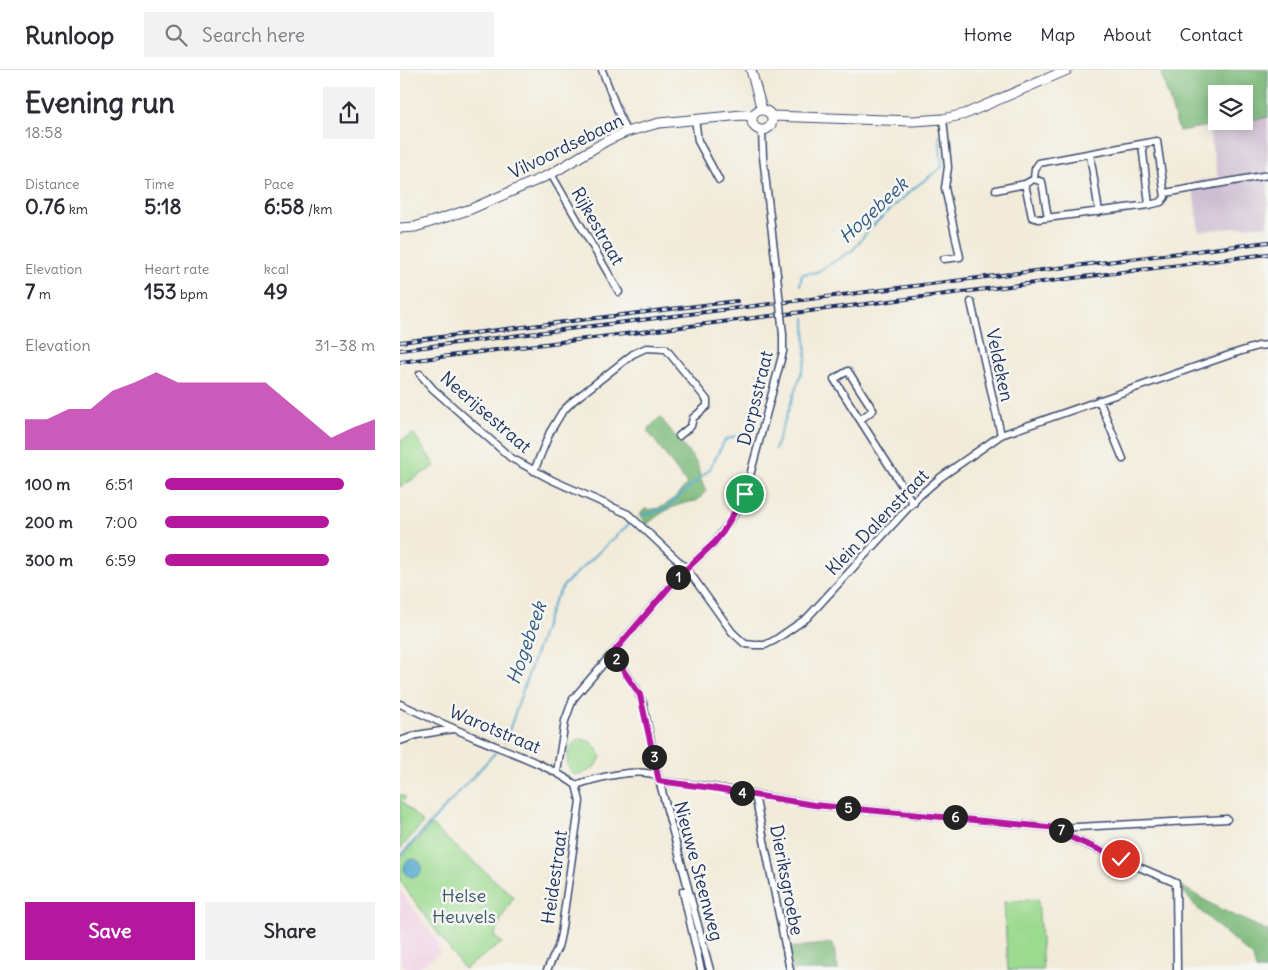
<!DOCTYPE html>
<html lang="en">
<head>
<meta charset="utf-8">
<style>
  body { margin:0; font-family:Delius,sans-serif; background:#f2f2f3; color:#2b2b33; height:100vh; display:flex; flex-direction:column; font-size:19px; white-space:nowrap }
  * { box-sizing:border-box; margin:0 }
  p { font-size:16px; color:#7c7c81 }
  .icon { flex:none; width:28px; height:28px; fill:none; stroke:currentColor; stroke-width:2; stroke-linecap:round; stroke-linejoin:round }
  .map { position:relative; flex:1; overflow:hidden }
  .sheet { display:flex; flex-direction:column; background:#fff; width:400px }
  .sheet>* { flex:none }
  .fabs { position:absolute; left:808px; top:15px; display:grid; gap:10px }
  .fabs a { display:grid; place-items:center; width:45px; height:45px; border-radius:0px; background:#fff; box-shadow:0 2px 12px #0003; font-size:25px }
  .pin { position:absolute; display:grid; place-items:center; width:42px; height:42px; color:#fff; margin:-21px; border:2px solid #fff; border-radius:50%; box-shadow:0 1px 5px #0007 }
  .km { position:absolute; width:25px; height:25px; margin:-12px; border-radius:50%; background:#222; color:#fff; font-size:14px; line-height:25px; text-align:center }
  .round { display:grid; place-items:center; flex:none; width:52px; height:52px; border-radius:0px; background:#f2f2f3 }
  .overview { display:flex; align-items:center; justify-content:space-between; height:85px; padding:0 25px }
  h1 { font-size:28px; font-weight:700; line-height:38px }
  .stats { display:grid; grid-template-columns:repeat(3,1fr); gap:8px; height:85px; padding:5px 25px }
  .stats div { display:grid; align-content:center }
  .stats b { font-size:21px; font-weight:700 }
  .stats small { font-size:14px; font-weight:400 }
  .stats p { font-size:14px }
  .chart { height:140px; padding:10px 25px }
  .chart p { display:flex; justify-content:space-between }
  .chart svg { width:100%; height:90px; margin-top:5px; fill:#b5179e; opacity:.7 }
  .button { display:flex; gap:10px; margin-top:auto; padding:10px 25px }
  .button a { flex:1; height:58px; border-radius:0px; background:#b5179e; color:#fff; font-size:20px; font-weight:700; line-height:58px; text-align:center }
  .button a+a { background:#f2f2f3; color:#2b2b33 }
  ul { padding:0 25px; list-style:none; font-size:16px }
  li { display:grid; grid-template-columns:80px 60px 1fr; align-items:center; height:38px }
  li i { height:12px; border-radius:6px; background:#b5179e }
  header { display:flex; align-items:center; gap:30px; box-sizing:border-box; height:70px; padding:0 25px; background:#fff; border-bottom:1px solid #e1e1e2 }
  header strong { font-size:24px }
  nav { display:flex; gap:28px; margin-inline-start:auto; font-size:18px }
  .search { width:350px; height:45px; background:#f2f2f3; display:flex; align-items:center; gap:12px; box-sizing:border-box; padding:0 18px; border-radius:0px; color:#7c7c81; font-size:19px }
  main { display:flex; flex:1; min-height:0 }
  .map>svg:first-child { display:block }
  .built { fill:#f0d0e5 }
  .industrial { fill:#cebed2 }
  .green { fill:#9cda90; stroke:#5c8477 }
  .forest { fill:#7dba7a; stroke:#4c746c }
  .water { fill:#51a7ce; stroke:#366b96 }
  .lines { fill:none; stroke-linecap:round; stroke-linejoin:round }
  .stream { stroke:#51a7ce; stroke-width:2 }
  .street-casing { stroke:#3b4b70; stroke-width:9 }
  .secondary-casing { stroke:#3b4b70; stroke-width:11 }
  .street { stroke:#fff; stroke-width:6 }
  .secondary { stroke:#fff; stroke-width:9 }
  .rail-casing { stroke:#1b2f5e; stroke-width:4 }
  .rail { stroke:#f6f6f2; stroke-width:2; stroke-dasharray:5.5; stroke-linecap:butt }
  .street-bridge-casing { stroke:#3b4b70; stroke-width:9; stroke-linecap:butt }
  .street-bridge { stroke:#fff; stroke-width:6 }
  .route-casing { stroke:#fff; stroke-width:10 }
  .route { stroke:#b5179e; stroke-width:6 }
  .labels { text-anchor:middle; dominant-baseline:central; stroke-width:5; stroke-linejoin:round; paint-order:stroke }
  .street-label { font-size:18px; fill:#1b2f5e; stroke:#f6f6f2 }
  .park-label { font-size:18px; fill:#3b5a6a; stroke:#f6f6f2 }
  .water-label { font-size:19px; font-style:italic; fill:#2e5985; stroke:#f6f6f2 }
</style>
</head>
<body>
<header>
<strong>Runloop</strong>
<div class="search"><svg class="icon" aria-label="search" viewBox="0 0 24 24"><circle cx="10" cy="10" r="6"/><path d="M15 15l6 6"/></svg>Search here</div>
<nav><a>Home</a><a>Map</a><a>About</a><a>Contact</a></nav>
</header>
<main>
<section class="sheet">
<div class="overview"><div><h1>Evening run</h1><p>18:58</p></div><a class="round"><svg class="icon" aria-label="share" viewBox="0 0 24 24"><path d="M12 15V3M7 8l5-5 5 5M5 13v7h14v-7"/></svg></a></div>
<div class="stats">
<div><p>Distance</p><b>0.76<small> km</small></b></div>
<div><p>Time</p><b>5:18</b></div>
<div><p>Pace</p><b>6:58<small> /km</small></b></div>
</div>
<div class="stats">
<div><p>Elevation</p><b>7<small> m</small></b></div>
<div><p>Heart rate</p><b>153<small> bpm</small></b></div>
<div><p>kcal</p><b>49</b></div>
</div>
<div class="chart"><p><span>Elevation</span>31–38 m</p>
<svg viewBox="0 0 160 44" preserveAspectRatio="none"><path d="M0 44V29L10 29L20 24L30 24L40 15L50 11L60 6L70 11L80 11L90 11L100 11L110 11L120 20L130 29L140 38L150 33L160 29V44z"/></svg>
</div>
<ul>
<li><b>100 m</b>6:51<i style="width:85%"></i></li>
<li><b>200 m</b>7:00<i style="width:78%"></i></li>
<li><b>300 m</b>6:59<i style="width:78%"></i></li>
</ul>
<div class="button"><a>Save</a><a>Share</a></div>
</section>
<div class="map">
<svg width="868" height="900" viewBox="0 0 868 900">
  <rect width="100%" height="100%" fill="#f6f6f2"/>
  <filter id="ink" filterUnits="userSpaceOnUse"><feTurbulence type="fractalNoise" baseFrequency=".02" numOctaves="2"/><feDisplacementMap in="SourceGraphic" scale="10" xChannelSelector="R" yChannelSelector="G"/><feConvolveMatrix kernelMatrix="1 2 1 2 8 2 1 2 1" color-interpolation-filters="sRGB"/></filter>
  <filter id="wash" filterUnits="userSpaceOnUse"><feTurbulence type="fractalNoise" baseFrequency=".0096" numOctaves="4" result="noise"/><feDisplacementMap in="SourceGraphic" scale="20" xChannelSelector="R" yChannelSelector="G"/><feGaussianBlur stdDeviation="1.12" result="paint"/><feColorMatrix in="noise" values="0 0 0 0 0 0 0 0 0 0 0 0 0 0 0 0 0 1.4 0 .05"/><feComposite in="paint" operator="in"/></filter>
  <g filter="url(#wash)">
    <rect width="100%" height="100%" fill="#f2ebd9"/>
    <!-- built -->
    <path class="built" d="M 0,820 L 40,875 L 36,877 L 40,883 L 15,900 L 7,900 L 0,891 Z"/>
    <!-- industrial -->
    <path class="industrial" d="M 868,47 L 868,155 L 799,161 L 792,112 L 818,108 L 808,56 Z"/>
    <!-- green -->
    <path class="green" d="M 14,364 L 35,396 L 0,417 L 0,371 Z
      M 179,669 C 193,670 196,676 201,687 C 195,699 186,705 173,704 C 163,693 167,675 179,669 Z
      M 0,724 L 6,728 L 2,732 L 23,753 L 0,779 Z
      M 31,755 L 114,827 L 103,845 L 94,866 L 102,873 L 64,899 L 0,811 L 0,789 Z
      M 638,829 L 643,900 L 608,900 L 604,832 Z"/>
    <!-- forest -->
    <path class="forest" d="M 760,0 L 868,0 L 868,47 L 844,51 L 844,24 L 816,24 L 816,51 L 840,51 L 779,61 Z
      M 260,347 L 297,393 L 301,410 L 306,421 L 297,431 C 280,432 259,442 247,455 L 239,445 L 245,439 C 264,442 276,427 287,414 L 247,360 Z
      M 776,813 L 818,838 L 868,861 L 868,900 L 856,900 L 853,887 L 798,839 Z
      M 433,873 L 438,900 L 392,900 L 388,878 Z"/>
    <!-- water -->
    <path class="water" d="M4 798a9 9 0 1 1 18 0a9 9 0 1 1-18 0Z"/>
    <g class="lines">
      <!-- stream -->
      <path class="stream" d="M 400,215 L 402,204 L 417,202 L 453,180 L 470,158 L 514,118 L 542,97 L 539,65
        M 375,379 L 406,289 L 405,248
        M 241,446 L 265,439 L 309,400 L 325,370 L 336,366
        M 105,672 L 153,533 L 164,515 L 231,452
        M 0,786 L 95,683"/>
    </g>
  </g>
  <g filter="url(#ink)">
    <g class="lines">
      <!-- street casing -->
      <g class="street-casing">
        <path id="street" d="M 202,0 L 226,62
          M 295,49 L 298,71 L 319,110
          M 543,49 L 548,97 L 545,118 L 560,187 L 544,189
          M 362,61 L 363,87 L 377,205
          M 742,74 L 749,135
          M 690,84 L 699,142
          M 151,104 L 219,222
          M 634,109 L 642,112 L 648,148
          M 596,120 L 625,114 L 634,109 L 635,99 L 639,93 L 757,71 L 765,127 L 761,132 L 749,135 L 638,149 L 632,147 L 625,114
          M 765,123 L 868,105
          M 571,232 L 601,365
          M 20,304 L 33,319 L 111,388 L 152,410 L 228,444 L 287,499 L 332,562 L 345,574 L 355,575 L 365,575 L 375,570 L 407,548 L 519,426 L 541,407 L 601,365 L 832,284 L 858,276 L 868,275
          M 699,330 L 723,389
          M 460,350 L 473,340 L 448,301 L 434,309 L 511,430 L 514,433
          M 134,401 L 150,362 L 162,342 L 173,331 L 233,284 L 246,278 L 266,279 L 307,330 L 307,336 L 293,348 L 291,356 L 279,366
          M 212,584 L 236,618 L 243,633 L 258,706 L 310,900
          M 0,634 C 26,646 52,658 78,669 C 112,683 146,694 176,715
          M 0,671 L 17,665 L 53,659
          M 157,702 L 165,651 L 173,629 L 278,507 L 315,472 L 334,445 L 345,424 L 383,282 L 383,265
          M 259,711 L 312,717 L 414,735 L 659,758 L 827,749
          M 176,715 C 196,708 238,697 258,706
          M 355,725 L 390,900
          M 659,758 L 667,766 L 776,813 L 777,900
          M 288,819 L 283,821 L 284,826 L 301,900
          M 147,900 L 158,877 L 161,864 L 180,731 L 176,715"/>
      </g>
      <!-- secondary casing -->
      <g class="secondary-casing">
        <path id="secondary" d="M 351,0 L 362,40
          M352 50a10 10 0 1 1 20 0a10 10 0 1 1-20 0Z
          M 372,46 L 513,51 L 543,49 L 565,44 L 667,0
          M 0,158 L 15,157 L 71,139 L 151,104 L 206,71 L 226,62 L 259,53 L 342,45 L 353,46"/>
      </g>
      <!-- street -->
      <use href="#street" class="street"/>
      <!-- secondary -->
      <use href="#secondary" class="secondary"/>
      <!-- rail casing -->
      <g class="rail-casing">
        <path id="rail" d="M 0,272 L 337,231
          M 0,280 L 868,172
          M 0,292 L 868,184"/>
      </g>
      <!-- rail -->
      <use href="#rail" class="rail"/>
      <!-- street-bridge casing -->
      <g class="street-bridge-casing">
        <path id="street-bridge" d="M 377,205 L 383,265"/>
      </g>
      <!-- street-bridge -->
      <use href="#street-bridge" class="street-bridge"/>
    </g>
  </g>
  <g class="lines" filter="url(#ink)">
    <!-- route casing -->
    <g class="route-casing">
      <path id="route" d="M 345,424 L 323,462 L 315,472 L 278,507 L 212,584 L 240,625 L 259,711 L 312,718 L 414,735 L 659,758 L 665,765 L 721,789"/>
    </g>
    <!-- route -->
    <use href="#route" class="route"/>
  </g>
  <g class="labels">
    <!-- street labels -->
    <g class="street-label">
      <text transform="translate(166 76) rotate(-26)">Vilvoordsebaan</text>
      <text transform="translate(198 156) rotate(60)">Rijkestraat</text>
      <text transform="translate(600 295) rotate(78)">Veldeken</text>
      <text transform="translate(355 328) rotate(-76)">Dorpsstraat</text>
      <text transform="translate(86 342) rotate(41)">Neerijsestraat</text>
      <text transform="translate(477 452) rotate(-46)">Klein Dalenstraat</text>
      <text transform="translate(95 659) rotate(23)">Warotstraat</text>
      <text transform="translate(299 801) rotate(75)">Nieuwe Steenweg</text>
      <text transform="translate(154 807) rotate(-82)">Heidestraat</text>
      <text transform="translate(387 810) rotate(79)">Dieriksgroebe</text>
    </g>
    <!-- park labels -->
    <g class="park-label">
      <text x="64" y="825">Helse<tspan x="64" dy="21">Heuvels</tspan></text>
    </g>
    <!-- water labels -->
    <g class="water-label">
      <text transform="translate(473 140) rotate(-43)">Hogebeek</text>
      <text transform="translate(126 573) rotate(-71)">Hogebeek</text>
    </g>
  </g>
</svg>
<div class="fabs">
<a><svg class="icon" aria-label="layers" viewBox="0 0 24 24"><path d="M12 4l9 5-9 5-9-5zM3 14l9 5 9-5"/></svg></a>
</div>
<div class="pin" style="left:345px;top:424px;background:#1e9e55"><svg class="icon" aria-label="arrive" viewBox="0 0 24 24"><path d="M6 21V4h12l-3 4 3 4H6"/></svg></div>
<div class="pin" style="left:721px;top:789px;background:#d93025"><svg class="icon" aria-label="check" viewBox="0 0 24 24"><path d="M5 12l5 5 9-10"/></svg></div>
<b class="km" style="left:278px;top:507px">1</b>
<b class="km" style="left:216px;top:589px">2</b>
<b class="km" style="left:254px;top:687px">3</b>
<b class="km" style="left:342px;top:723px">4</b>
<b class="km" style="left:448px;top:738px">5</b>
<b class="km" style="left:555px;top:747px">6</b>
<b class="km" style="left:661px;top:760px">7</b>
</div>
</main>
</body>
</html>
